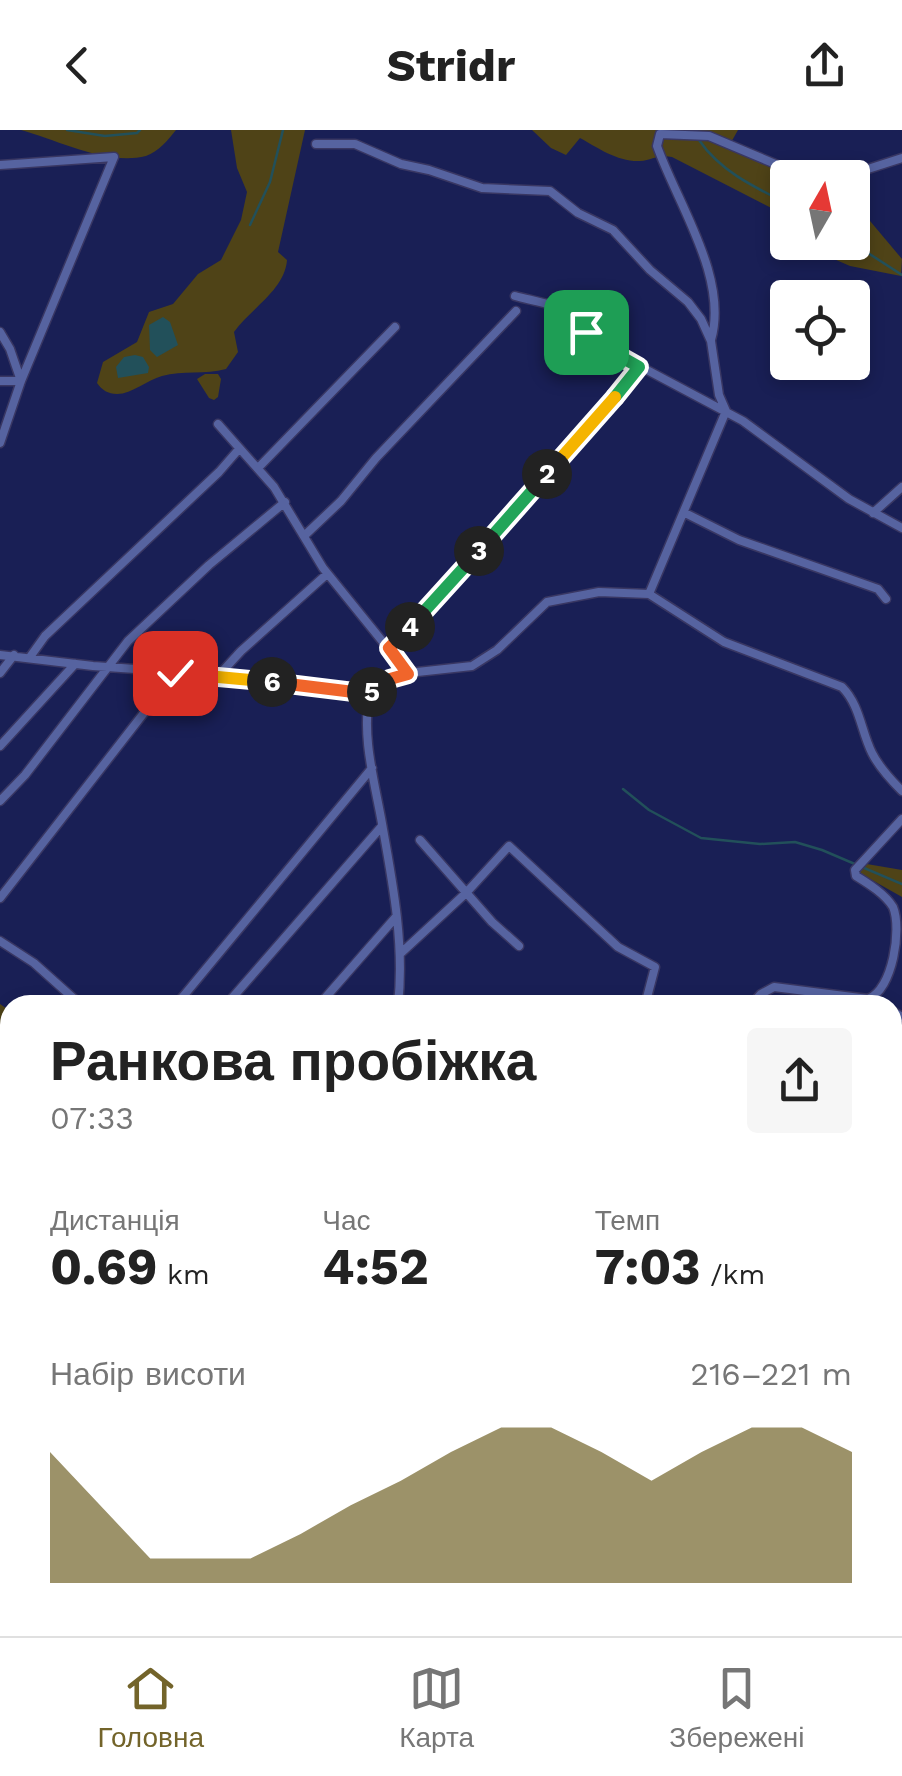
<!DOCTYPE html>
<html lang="uk">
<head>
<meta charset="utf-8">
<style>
  body { margin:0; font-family:"Work Sans",sans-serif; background:#f6f6f6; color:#222; height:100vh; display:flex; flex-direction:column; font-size:38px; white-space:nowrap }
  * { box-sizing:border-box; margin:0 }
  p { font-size:32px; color:#767676 }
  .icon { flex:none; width:55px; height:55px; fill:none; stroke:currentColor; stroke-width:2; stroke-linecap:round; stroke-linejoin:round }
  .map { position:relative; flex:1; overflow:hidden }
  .panel { position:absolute; left:0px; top:865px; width:902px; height:642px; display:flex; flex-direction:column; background:#fff; border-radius:30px 30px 0 0; box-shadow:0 5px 15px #0003 }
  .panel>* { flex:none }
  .needle { width:65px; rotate:9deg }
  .tools { position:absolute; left:770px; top:30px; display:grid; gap:20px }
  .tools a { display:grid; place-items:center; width:100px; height:100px; border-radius:10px; background:#fff; box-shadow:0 5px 15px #0003; font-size:50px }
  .pin { position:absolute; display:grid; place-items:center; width:85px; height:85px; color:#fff; margin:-42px; border-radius:20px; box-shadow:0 5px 15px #0006 }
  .km { position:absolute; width:50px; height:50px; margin:-25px; border-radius:50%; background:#222; color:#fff; font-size:28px; line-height:50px; text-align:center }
  .round { display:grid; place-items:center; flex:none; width:105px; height:105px; border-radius:10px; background:#f6f6f6 }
  .summary { display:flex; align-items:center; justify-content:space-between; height:170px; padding:0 50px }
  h1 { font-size:55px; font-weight:700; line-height:75px }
  .metrics { display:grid; grid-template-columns:repeat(3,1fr); gap:15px; height:170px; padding:10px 50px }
  .metrics div { display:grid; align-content:center }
  .metrics b { font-size:50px; font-weight:700 }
  .metrics small { font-size:28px; font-weight:400 }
  .metrics p { font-size:28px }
  .chart { height:280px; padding:20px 50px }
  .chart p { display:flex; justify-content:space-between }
  .chart svg { width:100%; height:180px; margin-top:10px; fill:#73642a; opacity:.7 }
  header { display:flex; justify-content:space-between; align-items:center; height:130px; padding:0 50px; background:#fff; font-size:45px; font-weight:700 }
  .tabs { display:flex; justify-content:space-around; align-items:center; height:140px; border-top:2px solid #e0e0e0; background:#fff; font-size:28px; color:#767676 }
  .tabs a { display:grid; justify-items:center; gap:5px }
  .tabs .on { color:#73642a }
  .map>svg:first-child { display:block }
  .built { fill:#1f2562 }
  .green { fill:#4f4317 }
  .water { fill:#22505a }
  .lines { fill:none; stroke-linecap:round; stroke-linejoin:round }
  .stream { stroke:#22505a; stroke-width:2.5 }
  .minor-casing { stroke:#393763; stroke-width:11 }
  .minor { stroke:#5663a0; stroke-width:8 }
  .split-1-casing { stroke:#fff; stroke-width:20 }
  .split-2-casing { stroke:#fff; stroke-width:20 }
  .split-3-casing { stroke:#fff; stroke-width:20 }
  .split-4-casing { stroke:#fff; stroke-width:20 }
  .split-5-casing { stroke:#fff; stroke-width:20 }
  .split-6-casing { stroke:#fff; stroke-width:20 }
  .split-7-casing { stroke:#fff; stroke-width:20 }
  .split-1 { stroke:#22a559; stroke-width:12 }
  .split-2 { stroke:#f5b400; stroke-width:12 }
  .split-3 { stroke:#22a559; stroke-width:12 }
  .split-4 { stroke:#22a559; stroke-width:12 }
  .split-5 { stroke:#f0652b; stroke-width:12 }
  .split-6 { stroke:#f0652b; stroke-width:12 }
  .split-7 { stroke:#f5b400; stroke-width:12 }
</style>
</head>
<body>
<header><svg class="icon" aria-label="back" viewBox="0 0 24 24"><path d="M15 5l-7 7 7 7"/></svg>Stridr<svg class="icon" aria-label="share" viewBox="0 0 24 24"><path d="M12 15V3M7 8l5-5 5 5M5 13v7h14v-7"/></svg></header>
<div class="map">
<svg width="902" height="1506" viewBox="0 0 902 1506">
  <rect width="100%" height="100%" fill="#191f55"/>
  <!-- built -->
  <path class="built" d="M 10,1052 L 10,1302 L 0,1295 L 0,1054 Z"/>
  <!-- green -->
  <path class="green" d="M 21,0 L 176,0 C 169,9 158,22 146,26 C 107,36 58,10 21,0 Z
    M 231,0 L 305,0 L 278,122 L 287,130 C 285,160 250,179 234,202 L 238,222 L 226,239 C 205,245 183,240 162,246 C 147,250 132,264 117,264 C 108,264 102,260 97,253 L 103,232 L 137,212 L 149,182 L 173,174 L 198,144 L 221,130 L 241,90 L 247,62 L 237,38 Z
    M 532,0 L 738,0 L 729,16 L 802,47 L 788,48 L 787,86 L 672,27 C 659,24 652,30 640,31 C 618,32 598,18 580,8 L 566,25 L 551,18 Z
    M 853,78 L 865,85 L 902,129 L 901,146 L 850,136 L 820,123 L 816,113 L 852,112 Z
    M 205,244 L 218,244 L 221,249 L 218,267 L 214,270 L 209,268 L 197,249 Z
    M 861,733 L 902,740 L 902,767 L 856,741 Z
    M 0,874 L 10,881 L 10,956 L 4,963 L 10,969 L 10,1026 L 7,1031 L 10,1034 L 10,1052 L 0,1054 Z"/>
  <!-- water -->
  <path class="water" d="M 163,187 L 170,192 L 178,215 L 157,227 L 150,220 L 149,195 Z
    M 135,225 L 143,227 L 149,237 L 148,243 L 118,248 L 116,237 L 124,227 Z"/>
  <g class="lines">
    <!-- stream -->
    <path class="stream" d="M 67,0 L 105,6 L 137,3 L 140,0
      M 699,10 C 720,41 754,57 788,74
      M 250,95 L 270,52 L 283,0
      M 851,112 L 902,145
      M 623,659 L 649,680 L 701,708 L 760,714 L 795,712 L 822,720 L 902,754
      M 892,1041 L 902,1038"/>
    <!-- minor casing -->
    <g class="minor-casing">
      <path id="minor" d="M 316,14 L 355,14 L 401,34 L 429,40 L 482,58 L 550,61 L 578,83 L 613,100 L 650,140 L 688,172 L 701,189 L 711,211 L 719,265 L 726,281 L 649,464
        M 0,35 L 114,27 L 21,251 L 0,313
        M 840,48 L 902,28
        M 515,166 C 533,171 556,174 572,184 C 583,191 590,206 600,215 L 743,291 L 849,369 L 902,398
        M 0,202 L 10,219 L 21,251 L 0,251
        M 711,210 C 729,148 677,73 657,16 L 660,4 L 709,6 L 792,41 L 839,48
        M 218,294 L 274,357 L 323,438 L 408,543
        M 259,337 L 395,197
        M 685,383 L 739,410 L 878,459 L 886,469
        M 873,383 L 902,357
        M 304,406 L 341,371 L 376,328 L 516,181
        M 389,517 L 581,307 L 639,237
        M 0,525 L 93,536 L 219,545 L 370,564
        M 30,527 L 45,506 L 219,342 L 239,319
        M 0,543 L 14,525
        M 219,545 L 241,521 L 327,444
        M 0,616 L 75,534
        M 0,671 L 25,645 L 128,511 L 209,435 L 285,372
        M 420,710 L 492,792 L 519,816
        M 0,768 L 175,543
        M 0,811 L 34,833 L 81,875
        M 401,823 L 466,763 L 509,716 L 618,817 L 655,837 L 645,875
        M 176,875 L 372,638
        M 226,875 L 382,696
        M 319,875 L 395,788
        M 398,875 C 405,814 392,749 381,688 C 374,650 361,603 370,564 L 390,549 L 408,543 L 472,536 L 497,520 L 547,472 L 599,462 L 649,464 L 724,512 L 842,557 C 860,575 861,601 872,623 C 879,637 891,650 902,661
        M 751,875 L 761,864 L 774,857 L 868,869 C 893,860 902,798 893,777 C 885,764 869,754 856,746 L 855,740 L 902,689
        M 892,881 L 902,887
        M 892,1202 L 902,1204
        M 0,1360 L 10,1365
        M 892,1394 L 902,1396
        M 135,1498 L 149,1506
        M 261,1498 L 270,1506
        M 159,1506 L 167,1498
        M 358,1506 L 365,1498
        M 483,1506 L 489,1498
        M 648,1506 L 649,1498
        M 722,1506 L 724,1498
        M 793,1506 L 794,1498"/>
    </g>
    <!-- minor -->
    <use href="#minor" class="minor"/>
  </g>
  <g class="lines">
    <!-- split-1 casing -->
    <g class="split-1-casing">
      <path id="split-1" d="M 586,202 L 600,215 L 639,237 L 615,267"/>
    </g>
    <!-- split-2 casing -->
    <g class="split-2-casing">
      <path id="split-2" d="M 547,344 L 615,267"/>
    </g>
    <!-- split-3 casing -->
    <g class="split-3-casing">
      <path id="split-3" d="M 479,421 L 547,344"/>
    </g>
    <!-- split-4 casing -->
    <g class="split-4-casing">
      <path id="split-4" d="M 410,497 L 479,421"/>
    </g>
    <!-- split-5 casing -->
    <g class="split-5-casing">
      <path id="split-5" d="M 372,562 L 390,549 L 408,544 L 389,518 L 410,497"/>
    </g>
    <!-- split-6 casing -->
    <g class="split-6-casing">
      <path id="split-6" d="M 272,552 L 370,564 L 372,562"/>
    </g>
    <!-- split-7 casing -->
    <g class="split-7-casing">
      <path id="split-7" d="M 175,543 L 272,552"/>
    </g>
    <!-- split-1 -->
    <use href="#split-1" class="split-1"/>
    <!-- split-2 -->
    <use href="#split-2" class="split-2"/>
    <!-- split-3 -->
    <use href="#split-3" class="split-3"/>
    <!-- split-4 -->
    <use href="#split-4" class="split-4"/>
    <!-- split-5 -->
    <use href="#split-5" class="split-5"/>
    <!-- split-6 -->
    <use href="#split-6" class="split-6"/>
    <!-- split-7 -->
    <use href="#split-7" class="split-7"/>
  </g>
</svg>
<div class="tools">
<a><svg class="needle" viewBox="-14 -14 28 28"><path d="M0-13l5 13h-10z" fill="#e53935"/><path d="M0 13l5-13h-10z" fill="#767676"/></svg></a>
<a><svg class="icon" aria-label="locate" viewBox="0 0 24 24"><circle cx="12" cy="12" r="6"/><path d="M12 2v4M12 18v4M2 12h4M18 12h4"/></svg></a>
</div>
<div class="pin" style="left:586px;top:202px;background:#1e9e55"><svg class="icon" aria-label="arrive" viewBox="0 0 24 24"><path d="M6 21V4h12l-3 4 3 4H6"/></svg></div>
<div class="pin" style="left:175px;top:543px;background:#d93025"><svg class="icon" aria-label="check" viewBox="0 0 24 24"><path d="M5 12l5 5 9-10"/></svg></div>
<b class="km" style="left:547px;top:344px">2</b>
<b class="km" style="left:479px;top:421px">3</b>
<b class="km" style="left:410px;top:497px">4</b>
<b class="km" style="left:372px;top:562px">5</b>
<b class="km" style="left:272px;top:552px">6</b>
<section class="panel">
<div class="summary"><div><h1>Ранкова пробіжка</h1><p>07:33</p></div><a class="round"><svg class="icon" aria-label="share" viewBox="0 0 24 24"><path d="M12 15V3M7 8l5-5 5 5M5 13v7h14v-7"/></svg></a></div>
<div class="metrics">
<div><p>Дистанція</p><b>0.69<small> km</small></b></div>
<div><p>Час</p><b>4:52</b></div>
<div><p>Темп</p><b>7:03<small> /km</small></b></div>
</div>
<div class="chart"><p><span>Набір висоти</span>216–221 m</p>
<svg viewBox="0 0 160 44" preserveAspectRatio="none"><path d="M0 44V12L10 25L20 38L30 38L40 38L50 32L60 25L70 19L80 12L90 6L100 6L110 12L120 19L130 12L140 6L150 6L160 12V44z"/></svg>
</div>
</section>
</div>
<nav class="tabs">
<a class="on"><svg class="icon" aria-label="home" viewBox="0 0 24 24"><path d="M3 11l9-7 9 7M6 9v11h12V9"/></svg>Головна</a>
<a><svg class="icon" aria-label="map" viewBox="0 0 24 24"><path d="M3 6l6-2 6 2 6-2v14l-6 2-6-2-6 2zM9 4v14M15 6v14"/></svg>Карта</a>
<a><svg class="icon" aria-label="saved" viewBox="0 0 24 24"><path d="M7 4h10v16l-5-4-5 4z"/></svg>Збережені</a>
</nav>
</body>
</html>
